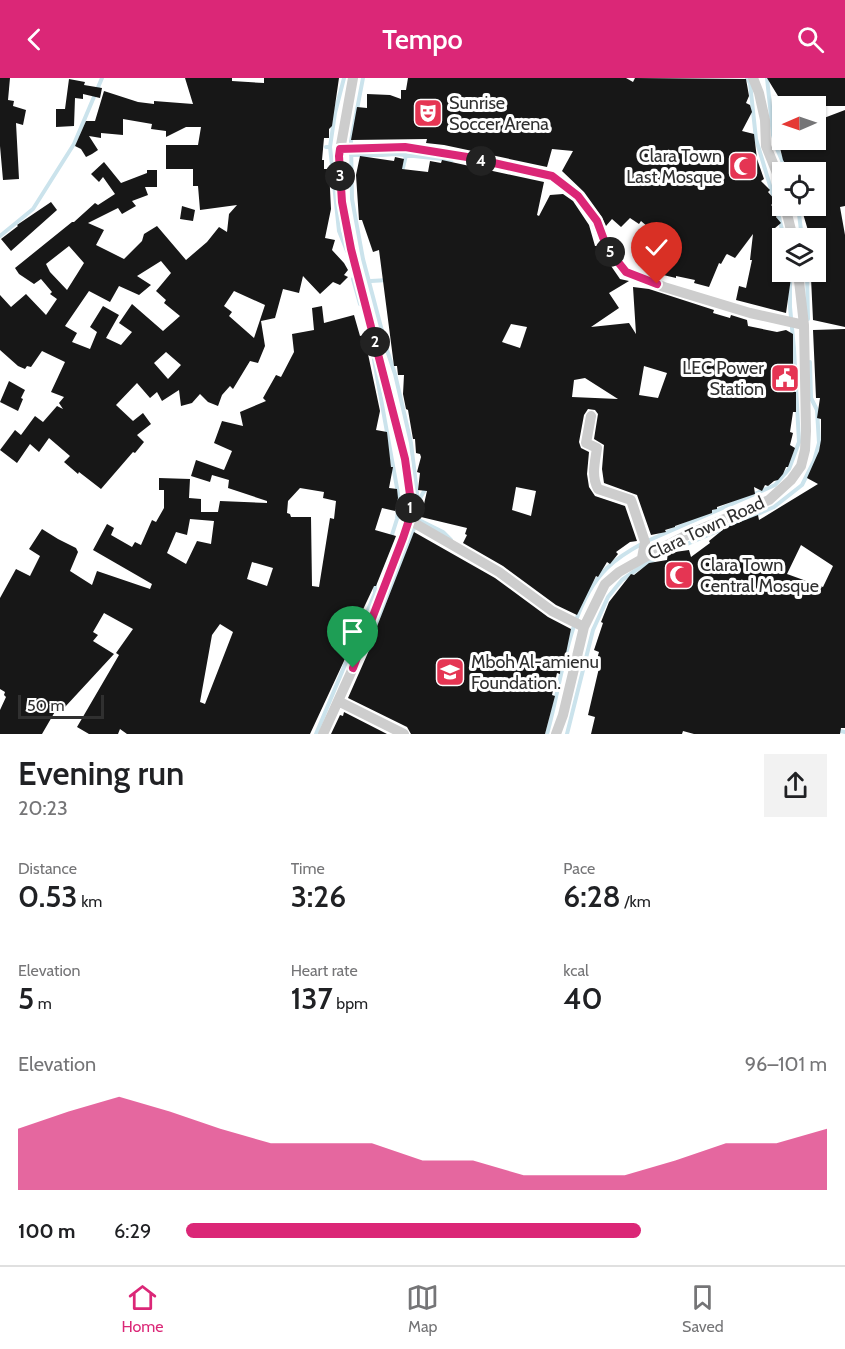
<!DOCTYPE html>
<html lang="en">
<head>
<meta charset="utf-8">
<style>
  body { margin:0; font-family:Cabin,sans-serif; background:#f2f2f2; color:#202124; height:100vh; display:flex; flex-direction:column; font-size:22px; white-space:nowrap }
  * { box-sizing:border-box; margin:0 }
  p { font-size:20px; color:#757577 }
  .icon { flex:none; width:33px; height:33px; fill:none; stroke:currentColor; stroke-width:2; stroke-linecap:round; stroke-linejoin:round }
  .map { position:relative; height:656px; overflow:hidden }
  .details { display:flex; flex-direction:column; background:#fff; flex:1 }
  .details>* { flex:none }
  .needle { width:39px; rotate:268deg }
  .controls { position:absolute; left:772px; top:18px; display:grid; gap:12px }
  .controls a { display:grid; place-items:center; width:54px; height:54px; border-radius:0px; background:#fff; box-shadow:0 2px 4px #0004; font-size:30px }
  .scale { position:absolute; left:18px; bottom:15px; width:86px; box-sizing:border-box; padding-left:6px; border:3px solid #303030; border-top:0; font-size:16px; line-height:21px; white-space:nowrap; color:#303030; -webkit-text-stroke:4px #fff; paint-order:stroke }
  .pin { position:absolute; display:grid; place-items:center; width:51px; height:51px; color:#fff; margin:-62px -26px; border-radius:50% 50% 50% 0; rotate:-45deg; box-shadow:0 0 6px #0007 }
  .pin .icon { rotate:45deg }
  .km { position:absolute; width:30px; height:30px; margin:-15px; border-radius:50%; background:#222; color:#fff; font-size:16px; line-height:30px; text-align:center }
  .round { display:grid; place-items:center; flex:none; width:63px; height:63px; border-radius:0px; background:#f2f2f2 }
  .summary { display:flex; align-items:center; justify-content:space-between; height:102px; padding:0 18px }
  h1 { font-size:33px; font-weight:600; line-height:45px }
  .stats { display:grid; grid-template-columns:repeat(3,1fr); gap:9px; height:102px; padding:6px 18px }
  .stats div { display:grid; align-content:center }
  .stats b { font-size:30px; font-weight:600 }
  .stats small { font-size:16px; font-weight:400 }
  .stats p { font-size:16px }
  .chart { height:168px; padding:12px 18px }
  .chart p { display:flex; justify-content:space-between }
  .chart svg { width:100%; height:108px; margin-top:6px; fill:#db2777; opacity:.7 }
  ul { padding:0 18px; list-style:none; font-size:20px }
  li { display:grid; grid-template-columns:96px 72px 1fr; align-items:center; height:45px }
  li i { height:15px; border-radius:8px; background:#db2777 }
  header { display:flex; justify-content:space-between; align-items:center; height:78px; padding:0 18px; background:#db2777; color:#fff; font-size:27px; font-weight:600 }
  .dock { display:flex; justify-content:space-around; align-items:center; height:84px; border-top:2px solid #e0e0e0; background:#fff; font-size:16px; color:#757577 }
  .dock a { display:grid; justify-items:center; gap:3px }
  .dock .on { color:#db2777 }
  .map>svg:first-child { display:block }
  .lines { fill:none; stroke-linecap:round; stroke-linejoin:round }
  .stream { stroke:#cbe3ec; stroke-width:4 }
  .building { fill:#171717; fill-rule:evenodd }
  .minor { stroke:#cdcdcd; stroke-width:10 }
  .route-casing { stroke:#fff; stroke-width:12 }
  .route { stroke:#db2777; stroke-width:8 }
  .labels { text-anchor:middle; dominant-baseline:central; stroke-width:6; stroke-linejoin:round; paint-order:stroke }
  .poi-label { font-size:18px; fill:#303030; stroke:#fff; text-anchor:start }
  .street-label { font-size:18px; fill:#303030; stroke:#fff }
</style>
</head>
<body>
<header><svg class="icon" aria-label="back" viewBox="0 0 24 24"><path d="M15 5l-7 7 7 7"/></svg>Tempo<svg class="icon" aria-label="search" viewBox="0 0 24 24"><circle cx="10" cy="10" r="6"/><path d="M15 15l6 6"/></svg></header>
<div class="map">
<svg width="845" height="656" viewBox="0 0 845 656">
  <rect width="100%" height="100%" fill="#fff"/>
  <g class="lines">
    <!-- stream -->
    <path class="stream" d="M 363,0 L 351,63 L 352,121 L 363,181 L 387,272 L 395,296 L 411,365 L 418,423 L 415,448 L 364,576
      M 747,0 L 750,5 L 756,61 L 777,131 L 784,160
      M 767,0 L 773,57 L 777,71 L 787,94
      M 326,69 L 330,69 L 335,35 L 344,0
      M 330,69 L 339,153 L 347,173
      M 351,77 L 382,77 L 395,76 L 452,82
      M 402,94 L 406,77
      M 798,128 L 802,160
      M 0,158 L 33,131 L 74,66 L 102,0
      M 806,160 L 820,159
      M 807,194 L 808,241
      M 353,201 L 360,226
      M 371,203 L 388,202
      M 374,282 L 399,421 L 397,441 L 391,460
      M 419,422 L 427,408
      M 417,441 L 443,454 L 451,462
      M 836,652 L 845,654
      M 316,656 L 370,527 L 375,515 L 375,504
      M 547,656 C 562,604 568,528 607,490 C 618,479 632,471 645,464 L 775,407 L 789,391 L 799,364 L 794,271 L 790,229 L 790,194
      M 567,656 L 593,552 L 608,519 L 622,502 L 639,490 L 666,475 L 774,429 L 802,407 L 814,383 L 819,365 L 817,332 L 811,320 L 810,284"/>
  </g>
  <!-- building -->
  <path class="building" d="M 0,0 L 10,0 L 8,22 L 14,23 L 13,28 L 26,32 L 23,47 L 16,45 L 19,101 L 3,102 L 0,68 Z
    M 185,0 L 232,0 L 232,3 L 264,5 L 264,0 L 339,0 L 332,48 L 329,51 L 329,60 L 324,60 L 322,82 L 324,82 L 324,91 L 329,91 L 331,131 L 325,160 L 335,162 L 332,172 L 344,185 L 348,192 L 344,197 L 348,199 L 340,207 L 333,204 L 320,216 L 303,198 L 299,215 L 283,211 L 275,240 L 261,243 L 265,268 L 258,285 L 250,283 L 233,311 L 230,308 L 222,317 L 218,328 L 208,324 L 200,316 L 192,325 L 181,328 L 179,312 L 162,323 L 157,314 L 150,320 L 137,305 L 116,327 L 133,343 L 143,335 L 151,346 L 137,357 L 144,364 L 135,375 L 133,374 L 101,411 L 79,394 L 78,396 L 64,384 L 70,378 L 49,360 L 39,374 L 30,366 L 17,385 L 0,372 L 15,352 L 21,357 L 35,338 L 43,344 L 57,328 L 63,331 L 59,325 L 64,319 L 51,314 L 65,284 L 42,273 L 31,289 L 27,288 L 25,291 L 18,288 L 0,272 L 0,217 L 11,229 L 26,216 L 46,237 L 57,221 L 50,216 L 52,214 L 41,201 L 34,206 L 19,196 L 15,190 L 72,144 L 74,144 L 95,125 L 98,127 L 115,116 L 103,99 L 99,104 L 91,96 L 104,84 L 121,105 L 147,95 L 147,92 L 157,92 L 157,109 L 145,109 L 148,117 L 132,123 L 136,128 L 122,136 L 118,130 L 88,145 L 104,152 L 96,167 L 124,181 L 142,163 L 144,156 L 157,148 L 186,182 L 207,164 L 219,149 L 227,154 L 229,136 L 237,127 L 200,132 L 198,108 L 193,108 L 193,91 L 166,91 L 166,67 L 198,67 L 201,49 L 186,49 L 166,59 L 166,53 L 151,51 L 152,46 L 123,41 L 123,57 L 101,55 L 101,60 L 89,58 L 98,72 L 92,76 L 86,79 L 81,71 L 75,68 L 86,43 L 95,43 L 104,13 L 138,24 L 154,26 L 154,23 L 193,26 ZM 69,168 L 84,185 L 67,212 L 50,194 L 46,186 ZM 161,183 L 171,195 L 156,213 L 166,222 L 164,225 L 180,238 L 163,253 L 132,226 L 119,245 L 132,254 L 121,267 L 106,260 L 119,237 L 103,228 L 90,249 L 97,254 L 90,271 L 72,264 L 77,255 L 65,248 L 89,213 L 110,224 L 119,208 L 139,217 L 151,207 L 137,198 ZM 234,213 L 265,227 L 254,260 L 229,238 L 232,234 L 224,228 ZM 166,274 L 181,287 L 168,301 L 154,285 Z
    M 408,0 L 626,0 L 633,4 L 635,0 L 746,1 L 749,18 L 746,25 L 750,27 L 752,34 L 742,53 L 754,56 L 757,81 L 764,101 L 761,103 L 770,112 L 768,114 L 776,123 L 771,127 L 779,134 L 776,139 L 781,145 L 775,150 L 783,160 L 783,194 L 790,194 L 791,200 L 786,235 L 736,222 L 739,208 L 746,210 L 752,182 L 750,182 L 753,156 L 735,180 L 727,176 L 726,177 L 721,186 L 719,185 L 709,209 L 694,205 L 695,202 L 676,198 L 676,200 L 659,196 L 663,180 L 659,179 L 665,158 L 653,156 L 654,154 L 641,143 L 639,146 L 630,140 L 621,149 L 612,141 L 606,148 L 602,139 L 584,114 L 562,93 L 573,73 L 552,71 L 547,89 L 444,67 L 426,65 L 427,61 L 351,62 L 357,29 L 367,30 L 367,16 L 390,17 L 401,21 L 401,12 L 406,12 Z
    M 767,0 L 845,0 L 845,28 L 780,28 L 775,20 L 778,18 Z
    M 69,1 L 85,4 L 84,7 L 102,10 L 100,20 L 83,16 L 83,21 L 75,20 L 74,48 L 56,49 L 56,31 L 65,31 Z
    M 845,32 L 845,128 L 840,129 L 845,157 L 845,249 L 813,242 L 811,200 L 818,199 L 816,157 L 810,159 L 801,129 L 816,128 L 816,121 L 819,120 L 816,111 L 816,94 L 790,94 L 783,82 L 778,62 L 781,62 L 772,40 L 783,35 L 783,62 L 816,62 L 816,43 Z
    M 360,78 L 394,83 L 395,79 L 404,81 L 402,91 L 428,94 L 430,83 L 441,85 L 442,82 L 544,104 L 537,137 L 539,138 L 550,117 L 563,116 L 573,123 L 589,147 L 595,168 L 598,168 L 607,185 L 609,185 L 620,201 L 629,203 L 609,215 L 619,230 L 591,249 L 629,245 L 636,256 L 633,209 L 649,211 L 714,232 L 713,235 L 730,240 L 731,237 L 747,242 L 748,248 L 777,254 L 786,252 L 793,256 L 793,305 L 795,305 L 795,314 L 796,314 L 796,334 L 793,334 L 790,354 L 793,355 L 790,367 L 795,370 L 788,389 L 786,389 L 783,396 L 778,402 L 774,403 L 768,408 L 765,407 L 762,413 L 754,409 L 755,416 L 717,429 L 717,431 L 712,432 L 712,435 L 675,448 L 675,449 L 665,452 L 666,454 L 651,457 L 637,417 L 604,405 L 602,391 L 604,367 L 594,361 L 598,336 L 595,332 L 588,331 L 584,337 L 579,364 L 581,370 L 589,374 L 587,396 L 589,409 L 595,418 L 625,428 L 637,463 L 630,464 L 616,474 L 618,476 L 610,486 L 607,484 L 598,499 L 596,498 L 577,537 L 556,527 L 503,488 L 463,465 L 467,457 L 465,456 L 467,450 L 421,439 L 427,413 L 418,412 L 420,395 L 417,394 L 421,379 L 420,376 L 416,375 L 415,361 L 413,361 L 408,332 L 406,331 L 403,316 L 404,297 L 398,297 L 397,288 L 394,288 L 379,172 L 373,174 L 362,142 L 359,142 L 356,97 ZM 511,246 L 527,249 L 520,270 L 502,264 ZM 644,288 L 667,295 L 658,320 L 639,317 ZM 585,300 L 618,321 L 572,319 L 574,302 ZM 516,409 L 536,413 L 531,438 L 512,432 Z
    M 51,124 L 57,132 L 11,173 L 1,161 L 18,148 L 17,147 Z
    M 182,128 L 195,132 L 193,143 L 180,141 Z
    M 322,228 L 324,245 L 354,237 L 360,258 L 364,257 L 380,333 L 376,352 L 387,354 L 391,389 L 393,389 L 389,410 L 397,411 L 398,420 L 395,433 L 382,430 L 375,452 L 396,458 L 376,508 L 374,508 L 359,540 L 355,554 L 357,555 L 310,656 L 127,656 L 120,651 L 118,656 L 89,656 L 77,649 L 119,577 L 116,575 L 133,551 L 104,535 L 93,554 L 98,557 L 93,563 L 114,576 L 65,629 L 60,625 L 42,656 L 0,656 L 0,632 L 6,619 L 4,617 L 5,614 L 0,611 L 0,520 L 16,491 L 30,498 L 40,478 L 29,471 L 42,451 L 58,461 L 76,470 L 78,474 L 70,493 L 92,507 L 97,493 L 150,511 L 152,506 L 93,472 L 107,446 L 114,450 L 111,457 L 132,469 L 135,464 L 141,467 L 152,442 L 156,444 L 164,430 L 164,412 L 159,412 L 159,400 L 190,401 L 189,420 L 201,421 L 201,434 L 218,434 L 220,423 L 267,425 L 267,423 L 228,410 L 229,402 L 212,397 L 210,404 L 191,398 L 196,382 L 224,392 L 232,373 L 214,365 L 222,343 L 243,348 L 240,334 L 266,323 L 263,320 L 276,297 L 281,299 L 294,274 L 292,256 L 314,252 L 312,230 ZM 300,410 L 324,414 L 323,420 L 336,423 L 334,441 L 330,440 L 319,509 L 312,508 L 311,439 L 291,439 L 290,436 L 287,435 L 288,423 ZM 190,441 L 214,443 L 211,466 L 197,463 L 186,486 L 167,475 L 176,454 L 187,457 ZM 252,484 L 273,490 L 267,508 L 247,501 ZM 220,546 L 233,554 L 205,626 L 200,624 L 212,557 Z
    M 845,251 L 845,650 L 841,650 L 840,656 L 694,656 L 683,653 L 682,656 L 591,656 L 595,639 L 588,637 L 599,590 L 595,588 L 599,574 L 594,572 L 603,545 L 601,544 L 609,524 L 631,496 L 634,497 L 649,485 L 667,482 L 668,475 L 689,472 L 691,479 L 710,465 L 709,463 L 725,450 L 758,437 L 759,442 L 818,406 L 807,400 L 819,373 L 821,362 L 821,341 L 817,340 L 820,320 L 816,320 L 813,252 ZM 801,467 L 833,488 L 823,509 L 787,496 Z
    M 9,303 L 25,312 L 21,320 L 23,321 L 18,333 L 0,324 Z
    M 414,454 L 495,500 L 548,539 L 571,551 L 565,580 L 561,578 L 560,596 L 557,595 L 552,617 L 555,618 L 545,656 L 411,656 L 407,649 L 348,620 L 378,552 L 376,551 Z
    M 344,634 L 387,656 L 331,656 L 340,637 L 343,638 Z"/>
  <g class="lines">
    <!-- minor -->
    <path class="minor" d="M 753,0 L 759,15 L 765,42 L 766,68 L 779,100 L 783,119
      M 340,71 L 405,69 L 467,79 L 552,98 L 578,118 L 596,143 L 607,170 L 626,194 L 664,209 L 750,235 L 804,247
      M 785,128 L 793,160
      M 591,338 L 586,365 L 597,370 C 595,384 591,398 598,411 L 631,422 L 645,464 L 642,480
      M 409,442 L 499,494 L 552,533 L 584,549
      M 338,623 L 404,656
      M 323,656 L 353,590 L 403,460 L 409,442 L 411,424 L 405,381 L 351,171 L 342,124 L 339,78 L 353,0
      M 556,656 L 563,637 L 584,549 L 605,506 L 619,494 L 658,472 L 689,456 L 769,422 L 791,402 L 801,388 L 805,372 L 806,353 L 804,247 L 798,194"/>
  </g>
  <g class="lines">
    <!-- route casing -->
    <g class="route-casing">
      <path id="route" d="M 353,590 L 403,460 L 409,442 L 411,424 L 405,381 L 351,171 L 342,124 L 339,78 L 340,71 L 405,69 L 467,79 L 552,98 L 578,118 L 597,143 L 607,170 L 626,194 L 657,206"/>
    </g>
    <!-- route -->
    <use href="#route" class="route"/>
  </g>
  <!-- icons -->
  <defs>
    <g id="theatre-square" transform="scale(1.5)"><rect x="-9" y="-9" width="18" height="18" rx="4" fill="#e53553" stroke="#fff"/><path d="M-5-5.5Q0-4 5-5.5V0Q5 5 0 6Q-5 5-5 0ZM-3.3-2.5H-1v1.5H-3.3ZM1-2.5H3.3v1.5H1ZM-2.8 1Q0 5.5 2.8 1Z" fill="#fff"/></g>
    <g id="mosque-square" transform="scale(1.5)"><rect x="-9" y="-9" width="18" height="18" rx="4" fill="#e53553" stroke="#fff"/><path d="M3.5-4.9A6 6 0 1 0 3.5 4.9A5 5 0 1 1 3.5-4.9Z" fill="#fff"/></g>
    <g id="civic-square" transform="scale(1.5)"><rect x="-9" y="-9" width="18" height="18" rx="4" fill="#e53553" stroke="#fff"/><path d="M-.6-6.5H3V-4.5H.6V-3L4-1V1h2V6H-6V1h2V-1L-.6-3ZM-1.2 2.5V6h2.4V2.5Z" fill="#fff"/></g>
    <g id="school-square" transform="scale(1.5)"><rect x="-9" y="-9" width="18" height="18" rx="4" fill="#e53553" stroke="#fff"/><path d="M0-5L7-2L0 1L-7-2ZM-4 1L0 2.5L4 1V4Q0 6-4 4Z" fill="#fff"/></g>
  </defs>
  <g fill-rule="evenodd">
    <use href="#theatre-square" x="428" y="35"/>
    <use href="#mosque-square" x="743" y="88"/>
    <use href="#civic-square" x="785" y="300"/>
    <use href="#mosque-square" x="679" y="497"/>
    <use href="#school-square" x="450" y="594"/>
  </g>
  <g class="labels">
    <!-- poi labels -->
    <g class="poi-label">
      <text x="449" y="25">Sunrise<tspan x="449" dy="21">Soccer Arena</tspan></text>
      <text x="722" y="78" text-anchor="end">Clara Town<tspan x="722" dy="21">Last Mosque</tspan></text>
      <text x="764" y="290" text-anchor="end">LEC Power<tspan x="764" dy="21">Station</tspan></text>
      <text x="700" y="487">Clara Town<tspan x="700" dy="21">Central Mosque</tspan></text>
      <text x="471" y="584">Mboh Al-amienu<tspan x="471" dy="21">Foundation.</tspan></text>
    </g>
    <!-- street labels -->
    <g class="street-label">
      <text transform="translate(706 450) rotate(-25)">Clara Town Road</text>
    </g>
  </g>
</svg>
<div class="controls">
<a><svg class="needle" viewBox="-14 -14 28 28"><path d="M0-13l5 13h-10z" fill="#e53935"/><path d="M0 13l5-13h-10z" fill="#757577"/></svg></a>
<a><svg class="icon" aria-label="locate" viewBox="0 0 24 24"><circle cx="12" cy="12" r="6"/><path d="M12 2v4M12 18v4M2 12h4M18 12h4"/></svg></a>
<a><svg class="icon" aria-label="layers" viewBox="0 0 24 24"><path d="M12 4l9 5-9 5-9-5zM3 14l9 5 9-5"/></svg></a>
</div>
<div class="scale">50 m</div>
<div class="pin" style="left:353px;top:590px;background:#1e9e55"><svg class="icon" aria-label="arrive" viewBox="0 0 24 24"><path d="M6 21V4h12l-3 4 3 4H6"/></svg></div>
<div class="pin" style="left:657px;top:206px;background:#d93025"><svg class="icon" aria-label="check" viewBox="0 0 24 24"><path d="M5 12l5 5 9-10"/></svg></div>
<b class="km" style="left:410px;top:430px">1</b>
<b class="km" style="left:375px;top:264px">2</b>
<b class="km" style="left:340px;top:98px">3</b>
<b class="km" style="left:481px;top:83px">4</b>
<b class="km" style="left:610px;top:174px">5</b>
</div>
<section class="details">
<div class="summary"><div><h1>Evening run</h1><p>20:23</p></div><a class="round"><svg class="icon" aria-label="share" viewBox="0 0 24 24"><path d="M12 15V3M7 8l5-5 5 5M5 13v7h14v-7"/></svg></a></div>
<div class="stats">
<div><p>Distance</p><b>0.53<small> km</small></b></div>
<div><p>Time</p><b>3:26</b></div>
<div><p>Pace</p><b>6:28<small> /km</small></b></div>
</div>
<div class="stats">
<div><p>Elevation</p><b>5<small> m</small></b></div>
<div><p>Heart rate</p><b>137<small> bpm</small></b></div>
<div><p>kcal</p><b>40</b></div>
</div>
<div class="chart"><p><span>Elevation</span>96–101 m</p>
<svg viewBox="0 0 160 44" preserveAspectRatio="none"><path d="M0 44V19L10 12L20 6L30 12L40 19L50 25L60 25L70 25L80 32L90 32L100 38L110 38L120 38L130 32L140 25L150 25L160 19V44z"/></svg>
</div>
<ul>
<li><b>100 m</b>6:29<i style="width:71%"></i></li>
</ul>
</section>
<nav class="dock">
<a class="on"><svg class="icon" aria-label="home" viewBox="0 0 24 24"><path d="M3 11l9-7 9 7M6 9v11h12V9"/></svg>Home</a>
<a><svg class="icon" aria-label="map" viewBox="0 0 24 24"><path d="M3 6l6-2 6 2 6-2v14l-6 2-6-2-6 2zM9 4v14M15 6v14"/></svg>Map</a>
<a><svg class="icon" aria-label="saved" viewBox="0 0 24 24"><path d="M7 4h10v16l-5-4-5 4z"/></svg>Saved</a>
</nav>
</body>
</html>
